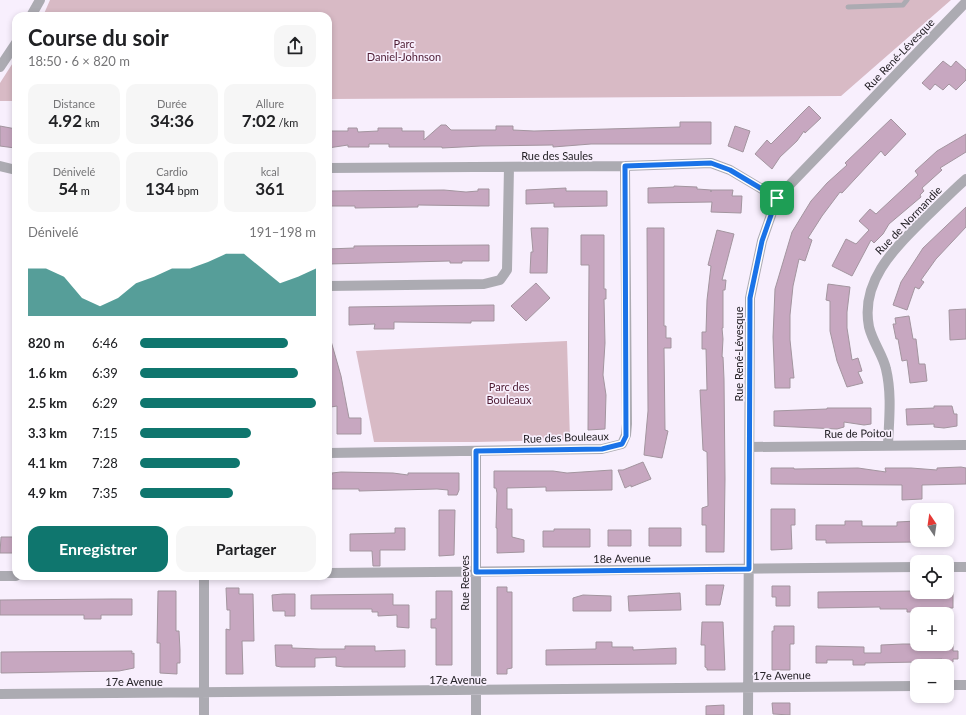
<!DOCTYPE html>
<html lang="fr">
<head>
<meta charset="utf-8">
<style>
  body { margin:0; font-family:Lato,sans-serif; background:#f6f6f6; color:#202124; height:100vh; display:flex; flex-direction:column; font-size:15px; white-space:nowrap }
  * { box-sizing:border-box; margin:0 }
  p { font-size:13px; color:#757577 }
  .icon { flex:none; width:22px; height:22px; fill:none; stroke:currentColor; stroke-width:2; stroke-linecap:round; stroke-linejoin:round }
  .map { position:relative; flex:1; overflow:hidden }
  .side { position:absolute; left:12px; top:12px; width:320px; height:568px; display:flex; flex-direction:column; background:#fff; border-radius:12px; box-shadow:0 2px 6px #0003 }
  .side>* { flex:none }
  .needle { width:26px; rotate:347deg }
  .controls { position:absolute; left:910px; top:503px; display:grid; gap:8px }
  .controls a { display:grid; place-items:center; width:44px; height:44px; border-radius:8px; background:#fff; box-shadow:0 2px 6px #0003; font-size:20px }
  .pin { position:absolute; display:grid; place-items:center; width:34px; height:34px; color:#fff; margin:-17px; border-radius:8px; box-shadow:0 2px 6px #0006 }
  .round { display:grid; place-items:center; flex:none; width:42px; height:42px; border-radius:12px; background:#f6f6f6 }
  .summary { display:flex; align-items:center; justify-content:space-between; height:68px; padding:0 16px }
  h1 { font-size:22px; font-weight:700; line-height:30px }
  .stats { display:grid; grid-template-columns:repeat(3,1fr); gap:6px; height:68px; padding:4px 16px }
  .stats div { display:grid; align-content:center; border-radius:10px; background:#f6f6f6; text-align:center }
  .stats b { font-size:17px; font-weight:700 }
  .stats small { font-size:11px; font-weight:400 }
  .stats p { font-size:11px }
  .chart { height:112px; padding:8px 16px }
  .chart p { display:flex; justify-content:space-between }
  .chart svg { width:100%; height:72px; margin-top:4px; fill:#0f766e; opacity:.7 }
  .button { display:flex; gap:8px; margin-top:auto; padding:8px 16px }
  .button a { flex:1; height:46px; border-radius:12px; background:#0f766e; color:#fff; font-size:16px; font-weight:700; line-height:46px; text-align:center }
  .button a+a { background:#f6f6f6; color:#202124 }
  ul { padding:0 16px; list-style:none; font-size:13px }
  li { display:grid; grid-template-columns:64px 48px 1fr; align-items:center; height:30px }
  li i { height:10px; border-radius:5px; background:#0f766e }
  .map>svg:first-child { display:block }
  .green { fill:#d8bac5 }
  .building { fill:#c7a7c0; stroke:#a3959f }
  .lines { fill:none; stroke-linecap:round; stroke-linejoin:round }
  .lane { stroke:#acabb2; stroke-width:5 }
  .street { stroke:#acabb2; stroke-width:10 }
  .route-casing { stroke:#fff; stroke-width:8 }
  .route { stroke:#1a73e8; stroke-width:5 }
  .labels { text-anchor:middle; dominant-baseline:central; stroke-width:3.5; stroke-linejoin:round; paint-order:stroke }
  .park-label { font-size:11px; fill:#4e1c33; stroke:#f8effd }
  .street-label { font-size:11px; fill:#232025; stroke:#f8effd }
</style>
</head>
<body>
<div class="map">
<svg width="966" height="715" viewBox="0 0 966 715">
  <rect width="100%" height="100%" fill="#f8effd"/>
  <!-- green -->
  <path class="green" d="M 50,0 L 951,0 L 841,96 L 328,99 L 328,16 L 43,16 Z
    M 16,58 L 16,101 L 0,101 L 0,83 Z
    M 567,341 L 570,440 L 475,442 L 374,442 L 356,351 Z"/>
  <!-- building -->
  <path class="building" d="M 943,61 L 951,67 L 956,61 L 966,70 L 966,80 L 956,90 L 949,84 L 943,90 L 935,84 L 930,90 L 922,83 Z
    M 809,106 L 821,118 L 805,133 L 804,131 L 797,141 L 780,157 L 772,169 L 755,154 L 767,140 L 771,144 Z
    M 891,119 L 906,134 L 885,156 L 881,151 L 842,193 L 840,192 L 822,216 L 808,238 L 812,240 L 805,261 L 799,259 L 793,286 L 790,315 L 790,340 L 794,378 L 790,378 L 790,388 L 775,388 L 773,337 L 775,289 L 792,232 L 811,201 L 827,183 L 847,165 L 845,163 Z
    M 680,122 L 711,122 L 711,144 L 591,144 L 553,147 L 553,145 L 481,146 L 442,148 L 442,147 L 389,147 L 389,144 L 369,144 L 369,147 L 348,147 L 348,145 L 328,148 L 328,131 L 348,131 L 348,128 L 357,128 L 358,132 L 378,131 L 378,128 L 402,128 L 402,131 L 424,131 L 424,140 L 441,125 L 446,125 L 451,130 L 496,130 L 496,126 L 513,126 L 513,130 L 534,131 L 680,127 Z
    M 0,126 L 16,129 L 15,148 L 0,146 Z
    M 735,126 L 750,131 L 743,152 L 728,146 Z
    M 966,134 L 966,152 L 940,168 L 942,170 L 922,188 L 924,191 L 920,195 L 921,197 L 889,224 L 883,234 L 874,243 L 871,240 L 852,276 L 832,266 L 846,239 L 856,244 L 869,230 L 859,221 L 870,209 L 876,214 L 918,175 L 915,171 L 937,151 Z
    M 674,186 L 697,187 L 697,189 L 711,190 L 711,192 L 711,190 L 733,190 L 732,196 L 742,196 L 741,213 L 711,212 L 712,202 L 648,203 L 648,188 L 674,187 Z
    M 566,188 L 566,191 L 607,191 L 607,206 L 554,207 L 554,203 L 526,204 L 526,190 Z
    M 478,189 L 489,189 L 489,206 L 418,205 L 418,207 L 355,208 L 355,206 L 328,206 L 328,191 L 444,190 L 466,192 L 478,191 Z
    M 966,207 L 966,227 L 936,259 L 921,280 L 924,282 L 919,289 L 915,287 L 907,310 L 893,305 L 901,282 L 923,248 Z
    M 531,228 L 548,228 L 547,273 L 530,273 L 531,252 L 533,252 Z
    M 647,228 L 664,228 L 664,326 L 666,326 L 666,338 L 671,338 L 671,348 L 664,348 L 665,430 L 668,431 L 662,458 L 644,455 L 648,411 Z
    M 717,230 L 734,234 L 722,280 L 726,280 L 725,290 L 723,290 L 723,328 L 722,328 L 723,339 L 722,357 L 723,357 L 724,379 L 725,479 L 724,552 L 706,552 L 706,525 L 702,525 L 702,508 L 708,506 L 707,452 L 703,450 L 700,390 L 707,390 L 706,349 L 702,349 L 702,332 L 706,332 L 707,300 L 711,266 L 708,265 Z
    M 581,235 L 604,235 L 604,289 L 606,289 L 606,299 L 604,299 L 605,343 L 603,375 L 606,395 L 605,429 L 588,430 L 589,265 L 581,265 Z
    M 489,245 L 489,261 L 462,261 L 462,263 L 450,263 L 450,261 L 328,264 L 328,249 L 354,248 L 354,246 Z
    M 536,283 L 550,298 L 526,321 L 511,306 Z
    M 828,284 L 850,287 L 847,312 L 847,328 L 852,360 L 858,358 L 862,371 L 858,372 L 863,383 L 847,387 L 837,361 L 830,331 L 830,301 L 826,300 Z
    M 494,305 L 494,321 L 471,321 L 471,323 L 394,322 L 394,329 L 374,329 L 375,324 L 349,325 L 349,307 Z
    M 966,309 L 966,339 L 950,340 L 949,310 Z
    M 909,316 L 913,339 L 916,339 L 919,364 L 925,364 L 927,381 L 910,383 L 907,360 L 902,361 L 898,339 L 896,339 L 893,324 L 896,324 L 895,318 Z
    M 328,341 L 331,341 L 341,376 L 349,418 L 361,418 L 361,434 L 337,434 L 337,406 L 331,407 L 328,393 Z
    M 934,406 L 952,406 L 954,414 L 957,414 L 957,426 L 944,428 L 934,427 L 934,424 L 907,425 L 906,409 L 934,408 Z
    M 827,408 L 871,408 L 871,424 L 864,425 L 844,422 L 844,427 L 837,429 L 774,426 L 774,411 L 827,409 Z
    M 643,462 L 651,479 L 631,487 L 631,485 L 625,488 L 618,470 L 623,470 Z
    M 961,467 L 966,468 L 966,484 L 922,485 L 922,499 L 902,500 L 902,485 L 771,484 L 771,468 L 794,468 L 794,469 L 858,468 L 886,472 L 885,468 L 911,468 L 937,470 L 937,468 Z
    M 612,470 L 612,490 L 546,491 L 546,487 L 507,488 L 507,509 L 512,509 L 512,537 L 524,540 L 524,552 L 497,553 L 497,528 L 496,528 L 497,493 L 496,488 L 494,488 L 494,471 L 553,471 L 567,473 Z
    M 341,472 L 393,473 L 408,475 L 408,473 L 459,473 L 459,490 L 457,495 L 448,495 L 448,490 L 437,489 L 359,491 L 359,489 L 328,489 L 328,475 L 332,475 L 332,473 Z
    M 771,509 L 795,509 L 795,525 L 791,525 L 792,549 L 771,550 Z
    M 439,510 L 455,510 L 454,555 L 439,556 Z
    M 845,521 L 862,521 L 862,526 L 897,526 L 897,522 L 917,521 L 917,542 L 826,543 L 826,540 L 816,540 L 816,525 L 845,525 Z
    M 395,528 L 405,528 L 405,550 L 380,550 L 380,566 L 373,566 L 372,551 L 350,551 L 350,534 L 395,533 Z
    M 649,528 L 681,528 L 681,546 L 649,546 Z
    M 554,529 L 590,529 L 590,547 L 543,547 L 543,531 L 554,531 Z
    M 608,530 L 631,530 L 631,546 L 608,546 Z
    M 1,537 L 16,537 L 16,553 L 0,553 Z
    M 706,585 L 724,585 L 720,605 L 706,605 Z
    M 772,586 L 790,586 L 790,606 L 776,606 L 776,597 L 772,597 Z
    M 497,587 L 507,587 L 507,592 L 512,592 L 512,668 L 507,669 L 507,674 L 497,674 Z
    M 226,588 L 239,588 L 239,594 L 253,594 L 254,641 L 242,641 L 243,674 L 226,674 L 226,629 L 230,630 L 230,610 L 227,610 Z
    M 158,591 L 176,591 L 176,631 L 179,631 L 180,650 L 180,663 L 177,663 L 177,674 L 160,673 L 160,643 L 157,643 Z
    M 436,591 L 452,591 L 452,665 L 436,665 L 436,628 L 431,628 L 431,619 L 436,619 Z
    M 917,591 L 953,592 L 953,608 L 924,608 L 924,612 L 907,612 L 907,609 L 880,609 L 880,607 L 818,608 L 818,592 Z
    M 680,593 L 681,610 L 629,611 L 628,596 Z
    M 283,594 L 295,594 L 295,616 L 285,616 L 285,611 L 273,611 L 272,595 Z
    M 393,594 L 393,605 L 409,605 L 409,628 L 397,627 L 397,615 L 378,616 L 378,612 L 372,612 L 372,609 L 311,609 L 311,595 Z
    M 583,595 L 611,596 L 611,611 L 573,611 L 573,598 Z
    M 112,599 L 132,599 L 132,615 L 101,615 L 101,619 L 84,619 L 84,615 L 0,615 L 0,600 Z
    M 702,622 L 723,622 L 725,670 L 707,670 L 707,668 L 705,667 L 705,645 L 701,645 Z
    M 774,626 L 794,626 L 794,644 L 790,644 L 790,670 L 772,670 L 772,631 L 774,631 Z
    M 596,642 L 612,642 L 612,647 L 633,647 L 633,650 L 676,648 L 676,664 L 546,665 L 546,650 L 596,649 Z
    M 903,644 L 953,644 L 953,651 L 958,651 L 958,659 L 953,659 L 953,662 L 942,662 L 942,659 L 918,660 L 918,662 L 865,663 L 865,665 L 853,665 L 853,660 L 827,660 L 827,663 L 816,663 L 816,646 L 864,647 L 864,653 L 881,653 L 881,645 Z
    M 275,645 L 292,645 L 292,648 L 319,649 L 345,649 L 345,646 L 375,646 L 375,651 L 405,650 L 405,667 L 344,667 L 336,666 L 336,657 L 315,658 L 315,667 L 281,667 L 276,666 Z
    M 132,651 L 132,654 L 134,653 L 134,668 L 119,671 L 1,673 L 1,652 Z
    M 772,703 L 790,703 L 790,715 L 773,714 Z
    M 724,705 L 724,715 L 706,715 L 706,706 Z"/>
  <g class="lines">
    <!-- lane -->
    <path class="lane" d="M 848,7 L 903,5 L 907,0"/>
    <!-- street -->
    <path class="street" d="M 31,16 L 40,0
      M 0,67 L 16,43
      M 0,166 L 16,170
      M 328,168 L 625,166 L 711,163 L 730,170 L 777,198
      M 328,286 L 484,284 L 500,280 L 507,270 L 509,167
      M 888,445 C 889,420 892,394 886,369 C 883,355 873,343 869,327 C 860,281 895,248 924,219 C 938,206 951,192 966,179
      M 750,447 L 966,445
      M 476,451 L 476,715
      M 328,453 L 602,449 L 622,444 L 626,435 L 627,424 L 625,166
      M 947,567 L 966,567
      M 328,573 L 917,567
      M 0,576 L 16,576
      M 947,685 L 966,685
      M 0,694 L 917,686
      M 204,715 L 204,576
      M 748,715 L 750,298 L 762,241 L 777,198 L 966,2"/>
  </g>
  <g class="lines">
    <!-- route casing -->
    <g class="route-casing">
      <path id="route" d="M 711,163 L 730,170 L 777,198 L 762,241 L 750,298 L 749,569 L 476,572 L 476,451 L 602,449 L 622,444 L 626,436 L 625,166 Z"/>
    </g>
    <!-- route -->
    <use href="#route" class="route"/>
  </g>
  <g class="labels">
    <!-- park labels -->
    <g class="park-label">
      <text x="404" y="43">Parc<tspan x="404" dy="13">Daniel-Johnson</tspan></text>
      <text x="509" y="386">Parc des<tspan x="509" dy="13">Bouleaux</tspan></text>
    </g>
    <!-- street labels -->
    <g class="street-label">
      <text transform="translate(899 54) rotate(-46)">Rue René-Lévesque</text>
      <text x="557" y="155">Rue des Saules</text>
      <text transform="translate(908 220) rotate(-46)">Rue de Normandie</text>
      <text transform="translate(738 354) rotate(-90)">Rue René-Lévesque</text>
      <text transform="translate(858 433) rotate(-1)">Rue de Poitou</text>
      <text transform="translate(566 437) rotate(-2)">Rue des Bouleaux</text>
      <text transform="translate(622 558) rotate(-1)">18e Avenue</text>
      <text transform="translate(464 583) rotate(-90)">Rue Reeves</text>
      <text transform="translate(782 675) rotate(-1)">17e Avenue</text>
      <text x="458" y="679">17e Avenue</text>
      <text x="134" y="681">17e Avenue</text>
    </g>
  </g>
</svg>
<div class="controls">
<a><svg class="needle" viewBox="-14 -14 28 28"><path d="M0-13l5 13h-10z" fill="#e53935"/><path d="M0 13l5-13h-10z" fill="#757577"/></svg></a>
<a><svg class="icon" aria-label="locate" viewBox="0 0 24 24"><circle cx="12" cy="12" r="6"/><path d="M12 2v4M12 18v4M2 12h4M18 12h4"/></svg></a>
<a>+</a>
<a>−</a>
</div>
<div class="pin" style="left:777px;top:198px;background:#1e9e55"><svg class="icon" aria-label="arrive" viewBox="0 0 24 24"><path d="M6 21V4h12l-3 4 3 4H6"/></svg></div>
<section class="side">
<div class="summary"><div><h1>Course du soir</h1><p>18:50 · 6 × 820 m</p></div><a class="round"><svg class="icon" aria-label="share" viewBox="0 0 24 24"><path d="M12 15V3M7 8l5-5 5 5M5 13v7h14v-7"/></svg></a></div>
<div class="stats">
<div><p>Distance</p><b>4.92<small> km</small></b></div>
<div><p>Durée</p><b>34:36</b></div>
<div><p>Allure</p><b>7:02<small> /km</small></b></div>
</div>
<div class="stats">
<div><p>Dénivelé</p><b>54<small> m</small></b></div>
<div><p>Cardio</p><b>134<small> bpm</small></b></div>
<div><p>kcal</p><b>361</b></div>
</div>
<div class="chart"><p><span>Dénivelé</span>191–198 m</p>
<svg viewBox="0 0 160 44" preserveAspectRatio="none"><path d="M0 44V15L10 15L20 20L30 33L40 38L50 33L60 24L70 20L80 15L90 15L100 11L110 6L120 6L130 15L140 24L150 20L160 15V44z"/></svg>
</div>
<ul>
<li><b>820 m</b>6:46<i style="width:84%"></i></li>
<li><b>1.6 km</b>6:39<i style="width:90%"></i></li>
<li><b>2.5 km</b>6:29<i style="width:100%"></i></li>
<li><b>3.3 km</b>7:15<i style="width:63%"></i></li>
<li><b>4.1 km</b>7:28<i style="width:57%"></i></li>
<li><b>4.9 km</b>7:35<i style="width:53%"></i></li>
</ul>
<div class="button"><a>Enregistrer</a><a>Partager</a></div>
</section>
</div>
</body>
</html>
